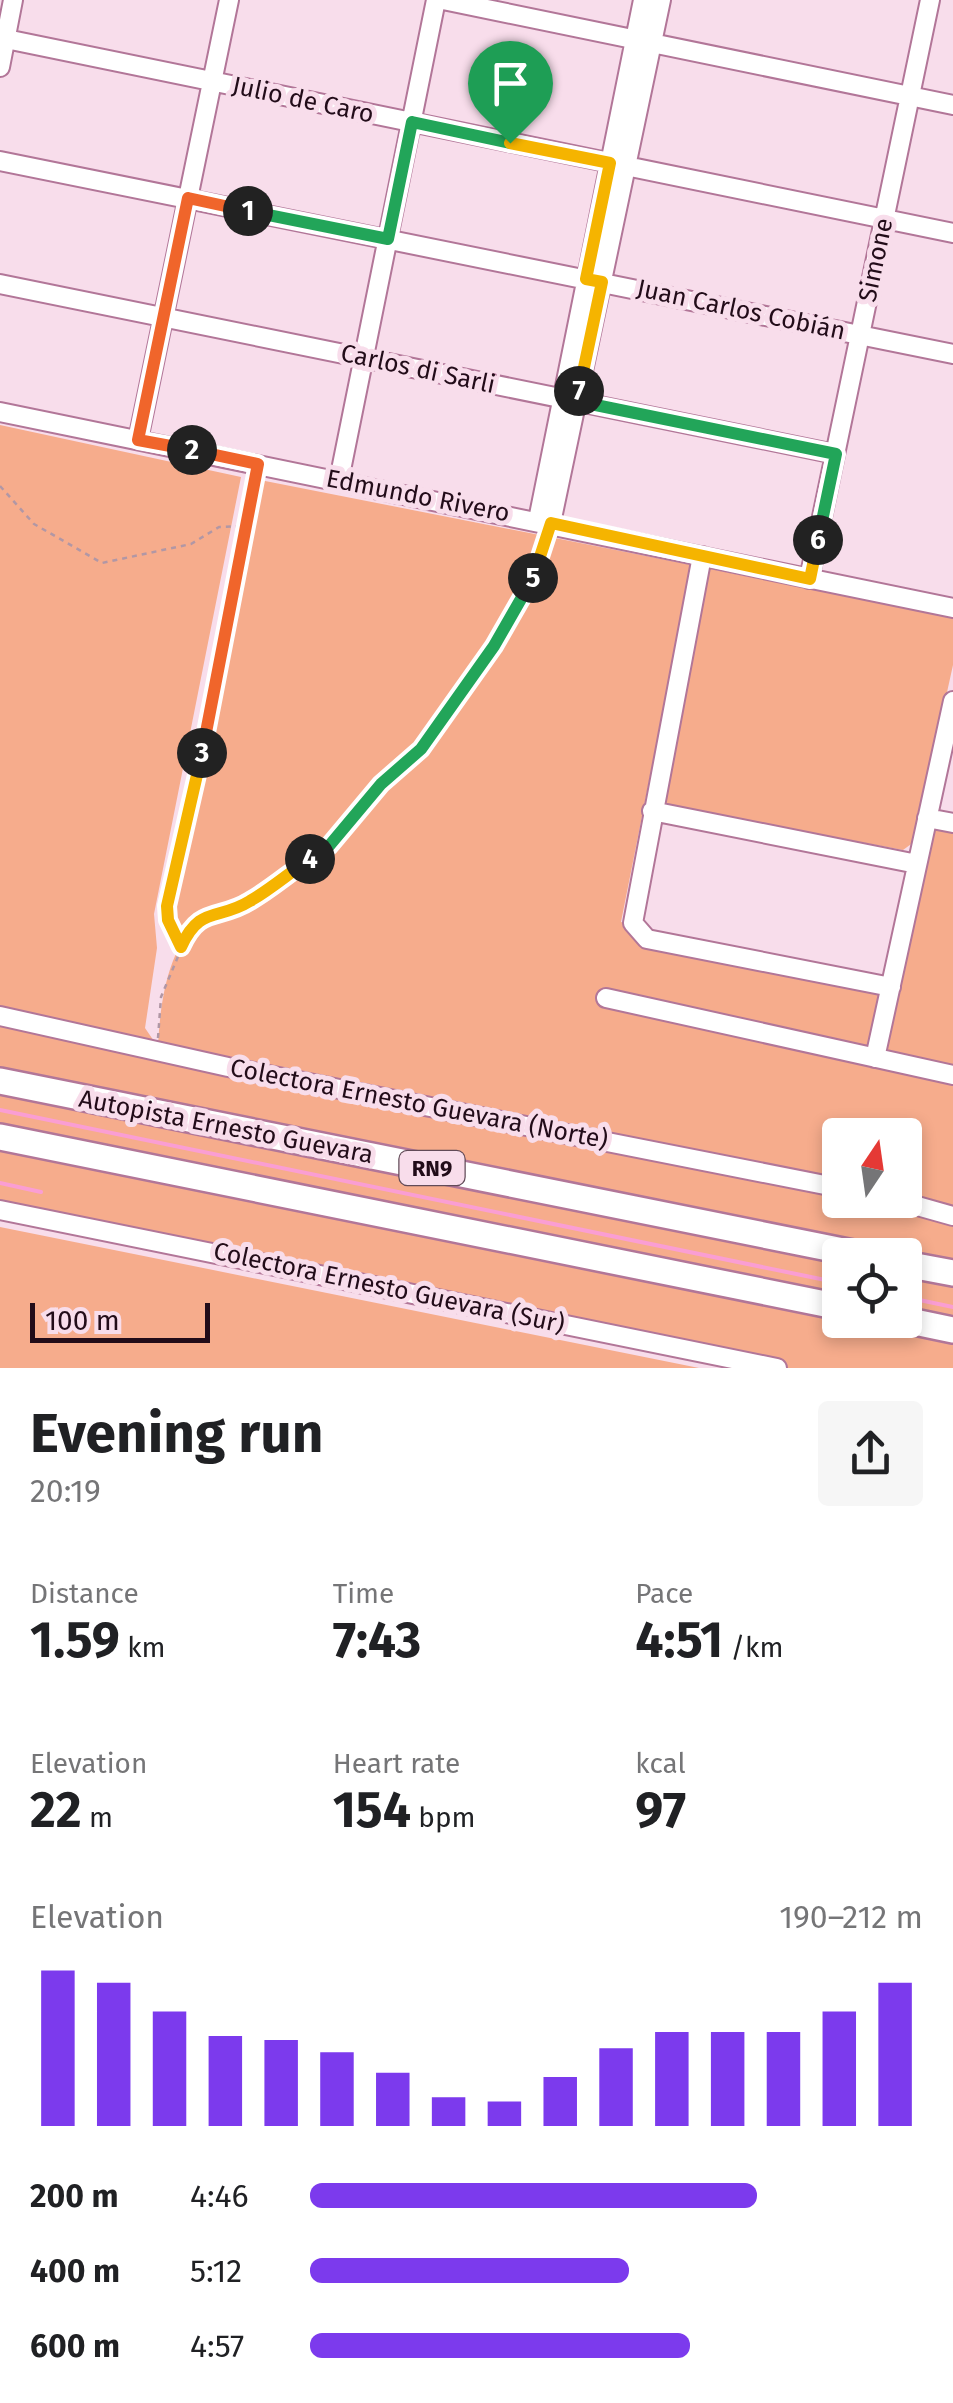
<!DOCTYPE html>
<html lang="en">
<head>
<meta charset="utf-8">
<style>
  body { margin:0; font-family:"Fira Sans",sans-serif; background:#f6f6f6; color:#202124; height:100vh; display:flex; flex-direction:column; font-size:38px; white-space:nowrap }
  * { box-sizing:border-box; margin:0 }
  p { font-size:32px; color:#757577 }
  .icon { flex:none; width:55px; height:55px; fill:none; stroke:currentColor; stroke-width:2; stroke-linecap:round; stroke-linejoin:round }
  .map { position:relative; height:1368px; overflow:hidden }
  .side { display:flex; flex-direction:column; background:#fff; flex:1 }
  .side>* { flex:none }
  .needle { width:65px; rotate:13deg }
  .fabs { position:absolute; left:822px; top:1118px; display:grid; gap:20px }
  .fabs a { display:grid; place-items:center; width:100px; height:100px; border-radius:10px; background:#fff; box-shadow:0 5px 15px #0003; font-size:50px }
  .scale { position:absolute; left:30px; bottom:25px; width:180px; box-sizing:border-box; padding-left:10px; border:5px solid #220c19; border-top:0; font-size:28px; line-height:35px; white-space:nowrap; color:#220c19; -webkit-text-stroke:8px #f8ddeb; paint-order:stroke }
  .pin { position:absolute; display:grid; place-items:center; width:85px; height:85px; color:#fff; margin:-102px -42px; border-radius:50% 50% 50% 0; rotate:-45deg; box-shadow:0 0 10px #0007 }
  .pin .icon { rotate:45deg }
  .km { position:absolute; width:50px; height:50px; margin:-25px; border-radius:50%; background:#222; color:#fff; font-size:28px; line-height:50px; text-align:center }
  .round { display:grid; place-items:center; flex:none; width:105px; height:105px; border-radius:10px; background:#f6f6f6 }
  .summary { display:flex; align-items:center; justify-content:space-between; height:170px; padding:0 30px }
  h1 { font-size:55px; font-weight:700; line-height:75px }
  .metrics { display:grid; grid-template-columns:repeat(3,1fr); gap:15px; height:170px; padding:10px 30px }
  .metrics div { display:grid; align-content:center }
  .metrics b { font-size:50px; font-weight:700 }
  .metrics small { font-size:28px; font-weight:400 }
  .metrics p { font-size:28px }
  .chart { height:280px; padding:20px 30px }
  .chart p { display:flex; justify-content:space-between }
  .chart svg { width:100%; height:180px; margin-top:10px; stroke:#7c3aed; stroke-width:6 }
  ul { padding:0 30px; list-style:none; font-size:32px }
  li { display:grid; grid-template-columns:160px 120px 1fr; align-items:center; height:75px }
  li i { height:25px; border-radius:12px; background:#7c3aed }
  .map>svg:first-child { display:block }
  .green { fill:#f6ac8c; fill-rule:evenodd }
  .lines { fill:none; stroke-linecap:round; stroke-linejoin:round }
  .stream { stroke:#fa9ed3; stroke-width:4 }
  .minor-casing { stroke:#b27698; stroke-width:22 }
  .highway-casing { stroke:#b27698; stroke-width:30 }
  .path { stroke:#b197a5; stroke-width:2.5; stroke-dasharray:5 5; stroke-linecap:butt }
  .minor { stroke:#fff; stroke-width:18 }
  .highway { stroke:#fff; stroke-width:25 }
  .split-1-casing { stroke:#fff; stroke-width:20 }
  .split-2-casing { stroke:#fff; stroke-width:20 }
  .split-3-casing { stroke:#fff; stroke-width:20 }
  .split-4-casing { stroke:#fff; stroke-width:20 }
  .split-5-casing { stroke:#fff; stroke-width:20 }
  .split-6-casing { stroke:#fff; stroke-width:20 }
  .split-7-casing { stroke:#fff; stroke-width:20 }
  .split-8-casing { stroke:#fff; stroke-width:20 }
  .split-1 { stroke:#22a559; stroke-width:12 }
  .split-2 { stroke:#f0652b; stroke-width:12 }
  .split-3 { stroke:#f0652b; stroke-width:12 }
  .split-4 { stroke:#f5b400; stroke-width:12 }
  .split-5 { stroke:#22a559; stroke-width:12 }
  .split-6 { stroke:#f5b400; stroke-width:12 }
  .split-7 { stroke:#22a559; stroke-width:12 }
  .split-8 { stroke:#f5b400; stroke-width:12 }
  .labels { text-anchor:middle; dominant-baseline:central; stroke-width:10; stroke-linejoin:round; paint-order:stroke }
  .shield { fill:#f8ddeb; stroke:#624b58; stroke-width:2.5 }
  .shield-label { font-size:22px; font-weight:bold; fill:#220c19 }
  .street-label { font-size:25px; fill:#220c19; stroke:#f8ddeb }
</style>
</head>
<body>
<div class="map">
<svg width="953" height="1368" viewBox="0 0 953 1368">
  <rect width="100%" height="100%" fill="#f8ddeb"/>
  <!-- green -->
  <path class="green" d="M 0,425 L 241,477 L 154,914 L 157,948 L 145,1028 L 158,1047 C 160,1004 167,947 203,916 L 189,919 L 183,930 L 176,918 L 176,900 L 250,549 L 260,480 L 692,565 L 621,922 L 629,924 L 633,934 L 876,990 L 880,995 L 869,1044 L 862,1049 L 608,993 L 953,1075 L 953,1368 L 777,1368 L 0,1210 ZM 840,1135 L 905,1135 L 905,1200 L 840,1200 ZM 840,1255 L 905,1255 L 905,1320 L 840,1320 Z
    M 706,568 L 953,618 L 953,665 L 914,842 L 903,850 L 662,805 Z
    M 939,829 L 953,831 L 953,1067 L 889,1053 L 886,1045 L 931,832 Z
    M 0,1227 L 699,1368 L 0,1368 Z"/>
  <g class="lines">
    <!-- stream -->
    <path class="stream" d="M 0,1110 L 840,1283
      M 0,1183 L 41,1192
      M 905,1297 L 953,1307"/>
    <!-- minor casing -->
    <g class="minor-casing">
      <path id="minor" d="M 443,0 L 953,105
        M 6,39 L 953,233
        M 0,67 L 13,0
        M 0,161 L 953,354
        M 0,284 L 835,454
        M 0,412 L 953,608
        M 138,440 L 229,0
        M 339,480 L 436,0
        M 538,520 L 643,0
        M 551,523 L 661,0
        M 702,556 L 633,923 L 647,939 L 891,987
        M 809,579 L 930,0
        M 652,811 L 917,864
        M 927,818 L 953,823
        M 606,998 L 953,1075
        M 0,1016 L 228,1067 L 840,1188
        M 875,1058 L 953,701
        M 896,1200 L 953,1216
        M 0,1210 L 777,1368"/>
    </g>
    <!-- highway casing -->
    <g class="highway-casing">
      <path id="highway" d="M 0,1081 L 863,1255
        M 0,1137 L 840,1307
        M 905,1264 L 953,1273
        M 905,1320 L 953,1330"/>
    </g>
    <!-- path -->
    <path class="path" d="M 0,486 L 34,524 L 102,563 L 191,544 L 219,527 L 247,526
      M 180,944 L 168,920 L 167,906 L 226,638 L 253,480
      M 158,1038 L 161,997 L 190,928 L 205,915 L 244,905 L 329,847 L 381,784 L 421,749 L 494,646 L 528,588 L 546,542"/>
    <!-- minor -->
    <use href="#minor" class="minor"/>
    <!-- highway -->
    <use href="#highway" class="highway"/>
  </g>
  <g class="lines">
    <!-- split-1 casing -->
    <g class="split-1-casing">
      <path id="split-1" d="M 248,211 L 388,239 L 412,122 L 510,143"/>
    </g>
    <!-- split-2 casing -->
    <g class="split-2-casing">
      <path id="split-2" d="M 192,450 L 138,440 L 188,198 L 248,211"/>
    </g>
    <!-- split-3 casing -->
    <g class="split-3-casing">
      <path id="split-3" d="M 192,450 L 258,464 L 202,753"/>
    </g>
    <!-- split-4 casing -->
    <g class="split-4-casing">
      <path id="split-4" d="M 202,753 L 167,906 L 168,920 L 181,947 C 200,905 218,921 250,901 C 271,889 289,873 310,859"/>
    </g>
    <!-- split-5 casing -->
    <g class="split-5-casing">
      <path id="split-5" d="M 310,859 L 329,846 L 381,784 L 421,749 L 494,646 L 533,578"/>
    </g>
    <!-- split-6 casing -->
    <g class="split-6-casing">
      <path id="split-6" d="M 533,578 L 551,523 L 810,579 L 818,540"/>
    </g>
    <!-- split-7 casing -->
    <g class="split-7-casing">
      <path id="split-7" d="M 579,391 L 576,401 L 836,454 L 818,540"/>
    </g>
    <!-- split-8 casing -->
    <g class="split-8-casing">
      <path id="split-8" d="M 510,143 L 610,163 L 586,279 L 602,282 L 579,391"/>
    </g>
    <!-- split-1 -->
    <use href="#split-1" class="split-1"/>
    <!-- split-2 -->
    <use href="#split-2" class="split-2"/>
    <!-- split-3 -->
    <use href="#split-3" class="split-3"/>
    <!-- split-4 -->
    <use href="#split-4" class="split-4"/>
    <!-- split-5 -->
    <use href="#split-5" class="split-5"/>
    <!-- split-6 -->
    <use href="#split-6" class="split-6"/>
    <!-- split-7 -->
    <use href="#split-7" class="split-7"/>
    <!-- split-8 -->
    <use href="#split-8" class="split-8"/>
  </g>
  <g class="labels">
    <!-- shield labels -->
    <rect class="shield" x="399.5" y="1151" width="65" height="34" rx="8"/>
    <g class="shield-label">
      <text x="432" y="1168">RN9</text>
    </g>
    <!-- street labels -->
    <g class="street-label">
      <text transform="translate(303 100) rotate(12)">Julio de Caro</text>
      <text transform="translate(876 260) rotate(-78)">Simone</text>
      <text transform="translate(741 310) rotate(12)">Juan Carlos Cobián</text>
      <text transform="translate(418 369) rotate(12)">Carlos di Sarli</text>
      <text transform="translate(418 496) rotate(11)">Edmundo Rivero</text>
      <text transform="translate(419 1104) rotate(11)">Colectora Ernesto Guevara (Norte)</text>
      <text transform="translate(226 1127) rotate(11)">Autopista Ernesto Guevara</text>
      <text transform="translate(389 1288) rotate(12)">Colectora Ernesto Guevara (Sur)</text>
    </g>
  </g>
</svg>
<div class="fabs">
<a><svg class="needle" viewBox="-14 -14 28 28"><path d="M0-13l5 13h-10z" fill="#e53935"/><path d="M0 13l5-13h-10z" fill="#757577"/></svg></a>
<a><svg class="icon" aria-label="locate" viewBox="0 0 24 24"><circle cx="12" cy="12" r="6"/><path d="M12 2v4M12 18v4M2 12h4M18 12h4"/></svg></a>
</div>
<div class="scale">100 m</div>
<div class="pin" style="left:510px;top:143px;background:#1e9e55"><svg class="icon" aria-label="arrive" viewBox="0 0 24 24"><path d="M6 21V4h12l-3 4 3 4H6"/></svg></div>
<b class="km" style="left:248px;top:211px">1</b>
<b class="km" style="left:192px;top:450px">2</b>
<b class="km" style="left:202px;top:753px">3</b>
<b class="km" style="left:310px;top:859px">4</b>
<b class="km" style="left:533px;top:578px">5</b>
<b class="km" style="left:818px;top:540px">6</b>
<b class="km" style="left:579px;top:391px">7</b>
</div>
<section class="side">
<div class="summary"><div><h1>Evening run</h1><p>20:19</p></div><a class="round"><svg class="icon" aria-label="share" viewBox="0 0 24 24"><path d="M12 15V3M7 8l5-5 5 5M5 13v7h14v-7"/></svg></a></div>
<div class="metrics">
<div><p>Distance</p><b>1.59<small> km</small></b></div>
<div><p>Time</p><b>7:43</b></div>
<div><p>Pace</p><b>4:51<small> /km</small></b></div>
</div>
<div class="metrics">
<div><p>Elevation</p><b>22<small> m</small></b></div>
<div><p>Heart rate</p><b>154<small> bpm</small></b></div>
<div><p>kcal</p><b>97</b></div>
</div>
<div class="chart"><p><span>Elevation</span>190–212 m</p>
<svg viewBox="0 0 160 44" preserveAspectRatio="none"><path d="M5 44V6M15 44V9M25 44V16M35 44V22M45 44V23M55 44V26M65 44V31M75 44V37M85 44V38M95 44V32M105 44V25M115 44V21M125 44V21M135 44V21M145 44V16M155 44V9"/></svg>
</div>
<ul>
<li><b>200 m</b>4:46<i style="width:73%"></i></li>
<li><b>400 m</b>5:12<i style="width:52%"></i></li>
<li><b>600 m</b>4:57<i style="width:62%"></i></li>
</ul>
</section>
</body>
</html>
